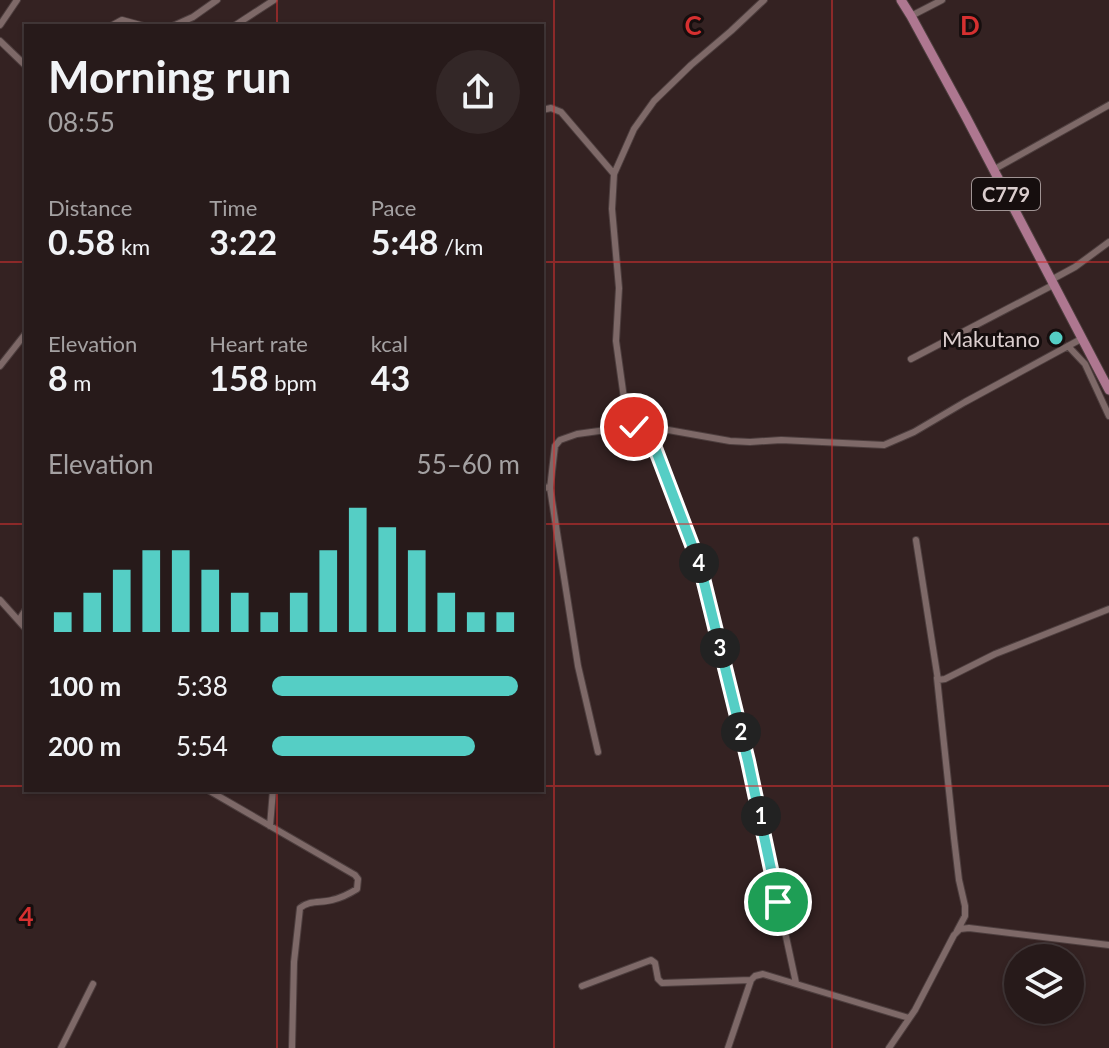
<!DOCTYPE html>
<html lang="en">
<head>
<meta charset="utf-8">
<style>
  body { margin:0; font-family:Lato,sans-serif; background:#332727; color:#f1f3f6; height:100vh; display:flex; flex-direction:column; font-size:30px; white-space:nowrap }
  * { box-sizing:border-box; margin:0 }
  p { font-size:26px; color:#a4a1a2 }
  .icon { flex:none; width:44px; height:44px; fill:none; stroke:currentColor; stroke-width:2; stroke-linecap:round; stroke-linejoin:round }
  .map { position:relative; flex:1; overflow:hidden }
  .panel { position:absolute; left:24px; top:24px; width:520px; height:768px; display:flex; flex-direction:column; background:#271a1a; border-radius:0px; box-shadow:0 2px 6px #0004,0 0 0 2px #433839 }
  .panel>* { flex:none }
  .buttons { position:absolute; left:1004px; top:944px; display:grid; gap:16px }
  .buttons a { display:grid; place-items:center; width:80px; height:80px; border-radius:50%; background:#271a1a; box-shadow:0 2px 6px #0004,0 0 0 2px #433839; font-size:40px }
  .pin { position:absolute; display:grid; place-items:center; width:68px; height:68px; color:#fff; margin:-34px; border:4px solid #fff; border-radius:50%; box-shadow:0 2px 8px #0007 }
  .km { position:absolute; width:40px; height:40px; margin:-20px; border-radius:50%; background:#222; color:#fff; font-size:22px; line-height:40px; text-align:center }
  .round { display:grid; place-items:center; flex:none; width:84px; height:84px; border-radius:42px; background:#332727 }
  .head { display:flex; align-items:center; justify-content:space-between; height:136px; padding:0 24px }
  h1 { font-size:44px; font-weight:700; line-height:60px }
  .figures { display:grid; grid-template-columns:repeat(3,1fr); gap:12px; height:136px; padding:8px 24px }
  .figures div { display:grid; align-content:center }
  .figures b { font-size:34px; font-weight:700 }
  .figures small { font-size:22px; font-weight:400 }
  .figures p { font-size:22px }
  .chart { height:224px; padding:16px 24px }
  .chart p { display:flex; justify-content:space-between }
  .chart svg { width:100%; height:144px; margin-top:8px; stroke:#55cec5; stroke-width:6 }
  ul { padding:0 24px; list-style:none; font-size:26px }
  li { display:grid; grid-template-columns:128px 96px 1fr; align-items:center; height:60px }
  li i { height:20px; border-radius:10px; background:#55cec5 }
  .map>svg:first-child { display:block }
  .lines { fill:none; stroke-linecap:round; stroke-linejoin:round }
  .minor-casing { stroke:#4d3e3e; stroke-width:8 }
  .primary-casing { stroke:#4d3e3e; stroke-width:11 }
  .minor { stroke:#7e6968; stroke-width:6 }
  .primary { stroke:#ae7790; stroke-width:9 }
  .route-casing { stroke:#fff; stroke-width:16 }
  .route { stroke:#55cec5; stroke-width:10 }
  .grid { fill:none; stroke:#d63030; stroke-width:2; stroke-opacity:0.55 }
  .poi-dot { fill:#55cec5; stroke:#160e0e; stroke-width:3 }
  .labels { text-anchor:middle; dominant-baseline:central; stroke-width:6; stroke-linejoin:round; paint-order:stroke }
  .shield { fill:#160e0e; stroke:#a09494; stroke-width:2 }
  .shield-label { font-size:20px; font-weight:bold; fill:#dbcece }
  .poi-label { font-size:22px; fill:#dbcece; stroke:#160e0e; text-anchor:end }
  .grid-label { font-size:26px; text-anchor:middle; font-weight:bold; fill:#d63030; stroke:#160e0e; stroke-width:6; stroke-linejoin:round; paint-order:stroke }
</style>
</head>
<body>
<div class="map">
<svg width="1109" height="1048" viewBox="0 0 1109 1048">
  <rect width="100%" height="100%" fill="#342222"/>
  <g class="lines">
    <!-- minor casing -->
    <g class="minor-casing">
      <path id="minor" d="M 911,16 L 942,0
        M 0,25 L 17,0
        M 111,26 L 122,20 L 144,26
        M 173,26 L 193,17 L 217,0
        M 234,26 L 274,0
        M 0,41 L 26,66
        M 542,110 L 551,108 L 561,112 L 614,174
        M 993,170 L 1109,105
        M 1051,280 L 1075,267 L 1109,242
        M 1068,346 L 1085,364 L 1109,416
        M 911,359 L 1053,285
        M 0,366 L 26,333
        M 628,427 L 616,341 L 619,288 L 612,209 L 614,174 L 634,129 L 654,101 L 691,65 L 731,31 L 764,0
        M 647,427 L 700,566 L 748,761 L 796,983
        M 542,487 L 550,488 L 555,446 L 560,440 L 577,434 L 628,427 L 657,428 L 730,441 L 750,442 L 781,440 L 884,445 L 914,432 L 965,402 L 1081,339
        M 550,488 L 578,666 L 598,752
        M 916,540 L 938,680 L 945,679 L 995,654 L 1109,609
        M 0,600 L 26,629
        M 19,620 L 26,609
        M 937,678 L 954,838 L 959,880 L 965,906 L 965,916 L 957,931
        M 208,790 L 355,875 L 358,879 L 357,889 C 349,894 341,898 332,900 C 321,903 309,900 300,908 L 294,962 L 292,1048
        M 270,826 L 273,790
        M 582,986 L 651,960 L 655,963 L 658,979 L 662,983 L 751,980
        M 61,1048 L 93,984
        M 728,1048 L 751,980 L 755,976 L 763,974 L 909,1018
        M 889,1048 L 915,1010 L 954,935 L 960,929 L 969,928 L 1109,945"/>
    </g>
    <!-- primary casing -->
    <g class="primary-casing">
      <path id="primary" d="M 901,0 L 911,16 L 966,117 L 1109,390"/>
    </g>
    <!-- minor -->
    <use href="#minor" class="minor"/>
    <!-- primary -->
    <use href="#primary" class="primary"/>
  </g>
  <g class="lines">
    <!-- route casing -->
    <g class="route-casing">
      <path id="route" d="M 634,427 L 647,427 L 700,566 L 748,761 L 778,902"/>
    </g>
    <!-- route -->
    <use href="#route" class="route"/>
  </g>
  <!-- grid -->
  <path class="grid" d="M 277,0 L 277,26M 554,0 L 554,1048M 832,0 L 832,1048M 0,262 L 26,262M 542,262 L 1109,262M 0,524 L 26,524M 542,524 L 1109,524M 0,786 L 26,786M 542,786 L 1109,786M 277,790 L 277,1048"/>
  <!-- markers -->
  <circle class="poi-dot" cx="1056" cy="338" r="8"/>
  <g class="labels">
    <!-- shield labels -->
    <rect class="shield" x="972" y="178" width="68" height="32" rx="6"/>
    <g class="shield-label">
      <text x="1006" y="194">C779</text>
    </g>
    <!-- poi labels -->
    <g class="poi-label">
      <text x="1040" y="338">Makutano</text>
    </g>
  </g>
  <g class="grid-label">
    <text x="693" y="35">C</text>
    <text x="970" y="35">D</text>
    <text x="26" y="926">4</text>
  </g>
</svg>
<div class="buttons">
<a><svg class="icon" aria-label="layers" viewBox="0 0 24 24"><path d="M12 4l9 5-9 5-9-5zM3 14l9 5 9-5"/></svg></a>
</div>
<div class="pin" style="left:778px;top:902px;background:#1e9e55"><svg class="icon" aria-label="arrive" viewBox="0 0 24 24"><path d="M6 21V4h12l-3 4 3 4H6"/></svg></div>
<div class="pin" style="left:634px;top:427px;background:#d93025"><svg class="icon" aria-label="check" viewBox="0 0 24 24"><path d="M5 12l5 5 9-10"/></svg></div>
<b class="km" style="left:761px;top:816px">1</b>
<b class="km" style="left:741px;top:732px">2</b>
<b class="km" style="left:720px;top:648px">3</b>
<b class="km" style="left:699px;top:563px">4</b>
<section class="panel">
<div class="head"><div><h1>Morning run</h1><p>08:55</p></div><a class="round"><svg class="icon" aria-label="share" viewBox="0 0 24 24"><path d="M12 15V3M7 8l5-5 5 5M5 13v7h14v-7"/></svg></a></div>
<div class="figures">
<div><p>Distance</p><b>0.58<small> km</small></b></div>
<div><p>Time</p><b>3:22</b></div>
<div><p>Pace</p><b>5:48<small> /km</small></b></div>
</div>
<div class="figures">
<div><p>Elevation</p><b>8<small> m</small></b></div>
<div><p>Heart rate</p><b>158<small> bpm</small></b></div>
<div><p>kcal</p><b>43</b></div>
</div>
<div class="chart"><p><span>Elevation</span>55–60 m</p>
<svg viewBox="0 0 160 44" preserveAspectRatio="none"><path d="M5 44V38M15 44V32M25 44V25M35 44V19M45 44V19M55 44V25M65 44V32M75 44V38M85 44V32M95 44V19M105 44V6M115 44V12M125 44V19M135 44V32M145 44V38M155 44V38"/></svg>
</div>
<ul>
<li><b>100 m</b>5:38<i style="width:99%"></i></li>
<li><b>200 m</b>5:54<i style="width:82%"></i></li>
</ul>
</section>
</div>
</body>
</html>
